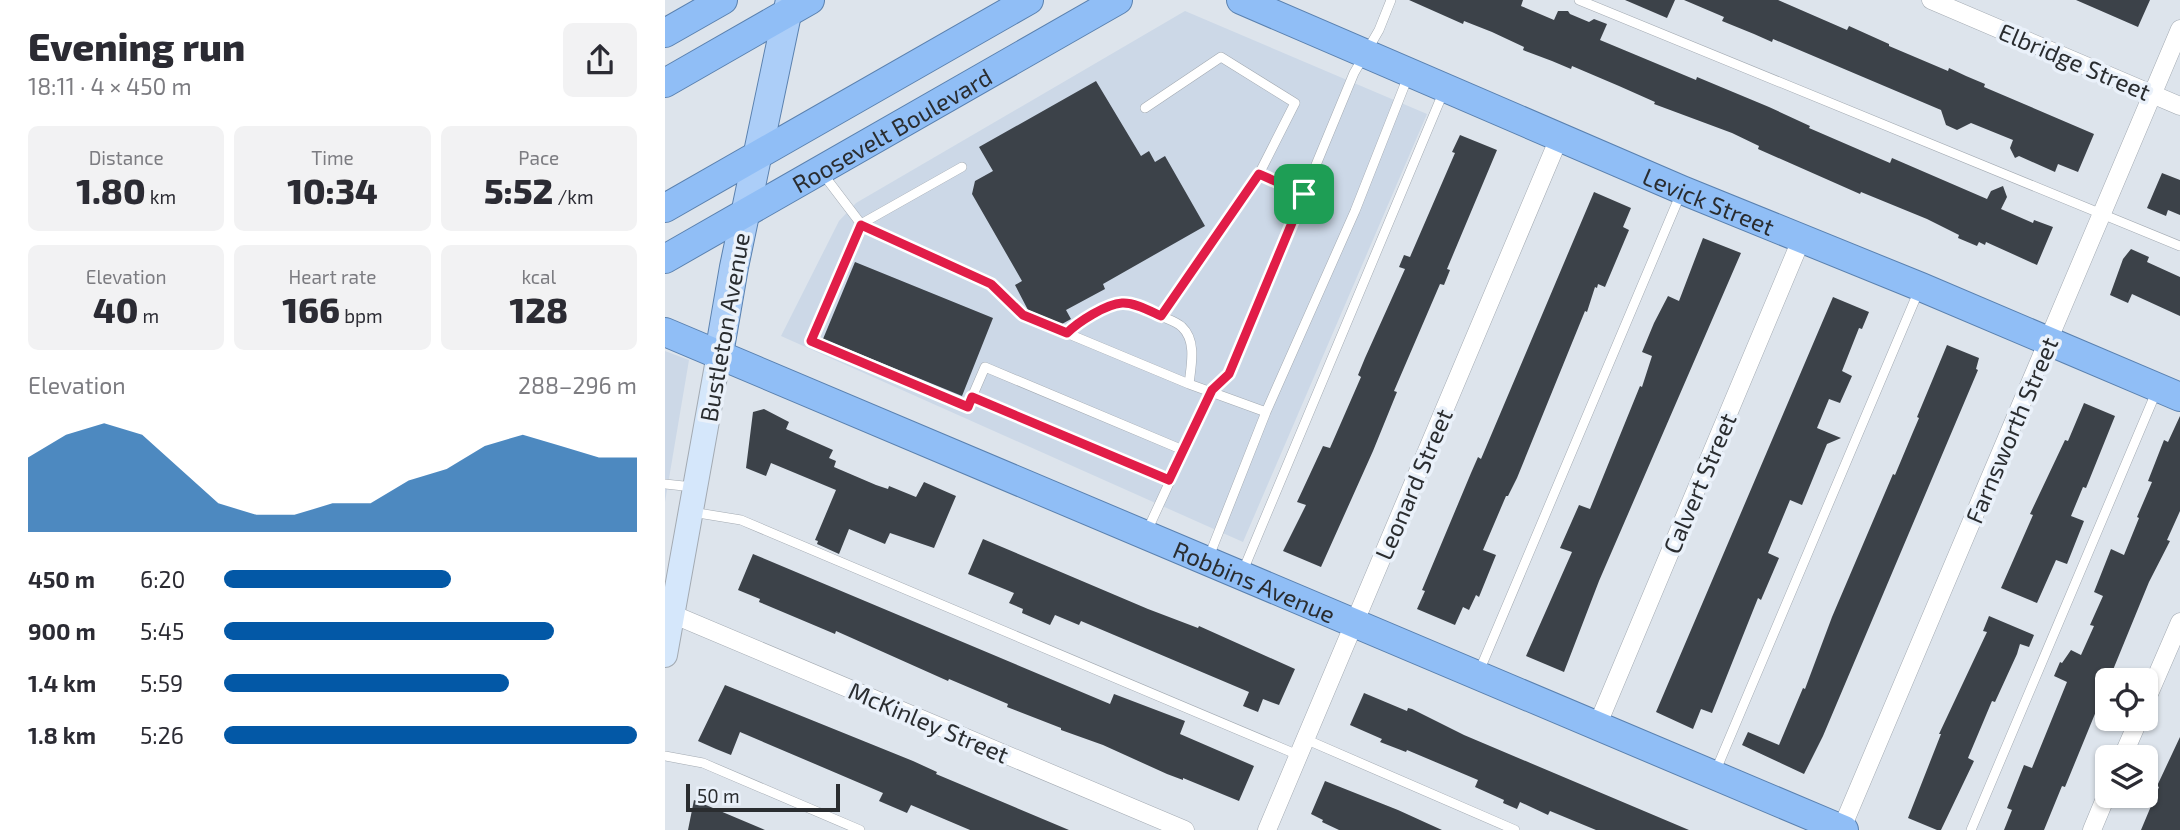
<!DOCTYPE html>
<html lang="en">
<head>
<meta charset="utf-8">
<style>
  body { margin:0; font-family:"Exo 2",sans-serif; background:#f2f2f3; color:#2b2b33; height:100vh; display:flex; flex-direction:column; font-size:26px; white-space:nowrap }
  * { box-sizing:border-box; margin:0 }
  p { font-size:23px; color:#7c7c81 }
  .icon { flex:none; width:38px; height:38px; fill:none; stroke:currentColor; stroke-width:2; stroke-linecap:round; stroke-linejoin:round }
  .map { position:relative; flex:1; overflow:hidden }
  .side { display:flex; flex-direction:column; background:#fff; width:665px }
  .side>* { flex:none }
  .fabs { position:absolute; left:1430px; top:668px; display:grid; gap:14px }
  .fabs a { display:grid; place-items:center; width:63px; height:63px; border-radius:10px; background:#fff; box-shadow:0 2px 5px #0004; font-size:35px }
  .scale { position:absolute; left:21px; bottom:18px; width:154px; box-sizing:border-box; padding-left:7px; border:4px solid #2a2d30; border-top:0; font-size:19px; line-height:24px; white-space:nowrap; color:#2a2d30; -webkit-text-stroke:5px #eaf1fa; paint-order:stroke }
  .pin { position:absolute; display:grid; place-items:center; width:60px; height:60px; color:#fff; margin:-30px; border-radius:14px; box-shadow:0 4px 10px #0006 }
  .round { display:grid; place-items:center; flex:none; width:74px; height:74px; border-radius:10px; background:#f2f2f3 }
  .overview { display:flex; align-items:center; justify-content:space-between; height:119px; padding:0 28px }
  h1 { font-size:38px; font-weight:800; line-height:52px }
  .stats { display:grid; grid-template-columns:repeat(3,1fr); gap:10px; height:119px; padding:7px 28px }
  .stats div { display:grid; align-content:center; border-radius:10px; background:#f2f2f3; text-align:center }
  .stats b { font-size:35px; font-weight:800 }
  .stats small { font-size:19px; font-weight:400 }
  .stats p { font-size:19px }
  .chart { height:196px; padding:14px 28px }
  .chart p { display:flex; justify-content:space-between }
  .chart svg { width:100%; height:126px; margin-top:7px; fill:#0358a6; opacity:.7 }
  ul { padding:0 28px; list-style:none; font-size:23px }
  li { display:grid; grid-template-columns:112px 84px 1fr; align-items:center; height:52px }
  li i { height:18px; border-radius:9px; background:#0358a6 }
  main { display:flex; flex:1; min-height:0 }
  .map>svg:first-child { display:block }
  .built { fill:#ccd8e7 }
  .building { fill:#3c4249 }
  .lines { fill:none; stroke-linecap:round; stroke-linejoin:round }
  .service-casing { stroke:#a3aab2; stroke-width:10 }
  .minor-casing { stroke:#a3aab2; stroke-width:19 }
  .secondary-casing { stroke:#a3aab2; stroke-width:26 }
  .primary-casing { stroke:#5a81af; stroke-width:30 }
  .trunk-casing { stroke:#5a81af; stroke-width:30 }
  .service { stroke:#fff; stroke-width:9 }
  .minor { stroke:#fff; stroke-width:18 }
  .secondary { stroke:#d5e7fb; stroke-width:24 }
  .primary { stroke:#accef8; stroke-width:28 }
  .trunk { stroke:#90bef6; stroke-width:28 }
  .route-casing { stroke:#fff; stroke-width:14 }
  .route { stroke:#e11d48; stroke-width:9 }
  .labels { text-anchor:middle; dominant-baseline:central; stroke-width:7; stroke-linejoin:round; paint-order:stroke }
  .street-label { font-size:24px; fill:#2a2d30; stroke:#eaf1fa }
</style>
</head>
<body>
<main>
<section class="side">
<div class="overview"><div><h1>Evening run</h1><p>18:11 · 4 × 450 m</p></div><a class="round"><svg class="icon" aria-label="share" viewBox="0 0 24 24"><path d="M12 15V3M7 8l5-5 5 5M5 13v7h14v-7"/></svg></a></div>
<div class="stats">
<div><p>Distance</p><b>1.80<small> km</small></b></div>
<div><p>Time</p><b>10:34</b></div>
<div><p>Pace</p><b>5:52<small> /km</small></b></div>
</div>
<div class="stats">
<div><p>Elevation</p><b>40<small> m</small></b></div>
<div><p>Heart rate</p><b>166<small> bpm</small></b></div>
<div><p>kcal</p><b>128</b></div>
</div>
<div class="chart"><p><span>Elevation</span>288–296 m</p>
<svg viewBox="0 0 160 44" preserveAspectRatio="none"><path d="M0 44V18L10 10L20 6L30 10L40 22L50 34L60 38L70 38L80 34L90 34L100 26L110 22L120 14L130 10L140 14L150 18L160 18V44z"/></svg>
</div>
<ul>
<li><b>450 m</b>6:20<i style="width:55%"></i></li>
<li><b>900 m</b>5:45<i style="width:80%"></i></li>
<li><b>1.4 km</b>5:59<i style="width:69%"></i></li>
<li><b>1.8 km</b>5:26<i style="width:100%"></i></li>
</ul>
</section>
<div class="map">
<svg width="1515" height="830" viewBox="0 0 1515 830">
  <rect width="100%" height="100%" fill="#dde4ec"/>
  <!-- built -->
  <path class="built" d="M 520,11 L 762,114 L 578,542 L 116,336 L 174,221 L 191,203 Z
    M 0,351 L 24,360 L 0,502 Z"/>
  <!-- building -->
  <path class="building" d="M 744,0 L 858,0 L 856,6 L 889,20 L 893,11 L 903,11 L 905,14 L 924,22 L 929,19 L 942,24 L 935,40 L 1031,80 L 1032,77 L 1104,107 L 1145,126 L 1144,128 L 1225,163 L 1227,158 L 1322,199 L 1326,191 L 1338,186 L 1342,197 L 1336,209 L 1368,223 L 1369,220 L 1388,227 L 1372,265 L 1321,242 L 1320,245 L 1314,242 L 1312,246 L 1293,238 L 1294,235 L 1262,219 L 1196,192 L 1195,194 L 1093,149 L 1094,146 L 1067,133 L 989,104 L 990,102 L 954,86 L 907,66 L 906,69 L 887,61 L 858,50 L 859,47 L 827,32 L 799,21 L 798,24 Z
    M 960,0 L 1010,0 L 1002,18 Z
    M 1019,0 L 1113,0 L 1182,30 L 1184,26 L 1224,44 L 1224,46 L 1283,71 L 1284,68 L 1301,76 L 1320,84 L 1319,87 L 1429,134 L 1413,172 L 1393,164 L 1390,172 L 1354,156 L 1350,158 L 1345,148 L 1348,140 L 1306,123 L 1292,130 L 1281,125 L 1276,110 L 1108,39 L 1107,42 L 1089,34 L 1057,21 L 1059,17 Z
    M 1411,0 L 1485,0 L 1473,27 Z
    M 431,81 L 476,156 L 484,151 L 490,162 L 500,156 L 540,226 L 438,284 L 440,289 L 401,310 L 406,319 L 397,324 L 363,310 L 350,285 L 357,281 L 307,194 L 310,181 L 328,171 L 314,147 Z
    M 795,135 L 832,150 L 782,269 L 785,270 L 779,285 L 775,284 L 729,391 L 732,392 L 708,451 L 656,567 L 618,551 L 641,505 L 632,502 L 658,446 L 665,448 L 696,377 L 693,375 L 700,358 L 740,269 L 734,267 L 739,255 L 745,257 L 790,153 L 787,152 Z
    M 1497,173 L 1515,180 L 1515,215 L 1503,210 L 1501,216 L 1482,208 Z
    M 929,192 L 966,208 L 958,227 L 964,230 L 940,287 L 933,284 L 932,288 L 930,287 L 922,312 L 920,311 L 852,478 L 843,496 L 841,496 L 818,550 L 831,555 L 814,597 L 811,595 L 804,610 L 798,607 L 790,625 L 752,609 L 760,591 L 757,590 L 806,473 L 813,457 L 816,459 Z
    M 1038,238 L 1076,253 L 934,581 L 899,672 L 861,656 L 907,552 L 895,548 L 914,505 L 925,509 L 975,386 L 977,387 L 987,356 L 977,352 L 989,323 L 1003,296 L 1014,301 Z
    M 1466,249 L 1484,257 L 1482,262 L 1515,277 L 1515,316 L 1467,294 L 1463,303 L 1445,295 L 1458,259 Z
    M 190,262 L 328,318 L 297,396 L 158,339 Z
    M 1168,297 L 1204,312 L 1197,329 L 1194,328 L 1177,371 L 1187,376 L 1175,403 L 1164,399 L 1152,428 L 1176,438 L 1162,444 L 1137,505 L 1125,500 L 1103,553 L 1114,558 L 1096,600 L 1093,598 L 1047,713 L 1036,709 L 1028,729 L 991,712 Z
    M 1282,345 L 1314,358 L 1311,369 L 1313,370 L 1158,736 L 1139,774 L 1077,745 L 1083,732 L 1114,745 L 1138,688 L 1140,689 L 1167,617 L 1228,474 L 1230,475 L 1248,432 L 1254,418 L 1252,417 Z
    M 1419,403 L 1450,416 L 1421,488 L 1418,487 L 1406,516 L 1419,521 L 1402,564 L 1391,560 L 1372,603 L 1336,588 L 1368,515 L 1365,514 L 1400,440 L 1403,441 Z
    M 99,409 L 124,422 L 121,429 L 168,450 L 164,458 L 171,461 L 169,467 L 211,485 L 223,489 L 224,486 L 251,497 L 259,482 L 291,496 L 269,548 L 225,533 L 220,544 L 184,529 L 174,554 L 152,544 L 153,541 L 150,540 L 171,490 L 106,463 L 101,476 L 81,468 L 88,412 Z
    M 1515,416 L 1515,511 L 1502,540 L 1505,541 L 1484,582 L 1400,787 L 1397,786 L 1379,830 L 1339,830 L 1347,810 L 1342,808 L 1359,765 L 1367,768 L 1402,682 L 1389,676 L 1395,662 L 1397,663 L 1406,650 L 1416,655 L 1429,626 L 1425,625 L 1438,596 L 1429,592 L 1446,549 L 1459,555 L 1474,518 L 1472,517 L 1487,482 L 1483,481 L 1499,440 L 1503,442 Z
    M 318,539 L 483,609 L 533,628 L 534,626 L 630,669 L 614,705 L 598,699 L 593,712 L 578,706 L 584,692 L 416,621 L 414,625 L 390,615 L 385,625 L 357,613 L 358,609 L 344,603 L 349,593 L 303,574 Z
    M 88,554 L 445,704 L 449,694 L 520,721 L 515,734 L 589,766 L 574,801 L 518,778 L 518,780 L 502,774 L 438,745 L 396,730 L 396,728 L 342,707 L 343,704 L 284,679 L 283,681 L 189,639 L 171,631 L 170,634 L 94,602 L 95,599 L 73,590 Z
    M 1324,616 L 1369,635 L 1364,647 L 1355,644 L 1352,654 L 1330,702 L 1327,701 L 1303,758 L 1309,761 L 1276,830 L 1272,830 L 1243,818 L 1276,734 L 1274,734 L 1322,632 L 1318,631 Z
    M 60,685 L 248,761 L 272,772 L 271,774 L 404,830 L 305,830 L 246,805 L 242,813 L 214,801 L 218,793 L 75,732 L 66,755 L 51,749 L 33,741 Z
    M 699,693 L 742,711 L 743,708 L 747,709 L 799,735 L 1024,830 L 931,830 L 885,811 L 883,815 L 855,802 L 852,809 L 838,803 L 839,800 L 810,787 L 813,780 L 742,750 L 741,752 L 715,742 L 717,739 L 685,725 Z
    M 1515,737 L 1515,830 L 1476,830 L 1494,787 L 1492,786 Z
    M 660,781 L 733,810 L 777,830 L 674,830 L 657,822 L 658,820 L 646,814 Z
    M 29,800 L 100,830 L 23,830 Z"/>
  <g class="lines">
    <!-- service casing -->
    <g class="service-casing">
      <path id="service" d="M 914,0 L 1515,246
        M 480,108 L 556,57 L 630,103 L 594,174
        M 297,167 L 196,224 L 146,341 L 303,407 L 307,397 L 504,480
        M 158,174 L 196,224 L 326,284 L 358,315 L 524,384 L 601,412
        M 402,333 C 414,322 441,304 457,303 C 470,302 485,311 496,316
        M 524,384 C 526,366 532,341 517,327 C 512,322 502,319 496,316 L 594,174 L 639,194
        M 307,397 L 320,367 L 518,450
        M 0,484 L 28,487
        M 27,512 L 76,520 L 633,755
        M 482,531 L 547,390 L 564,375 L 689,73 L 714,30 L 726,0
        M 543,559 L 601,412 L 690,211 L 744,74
        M 577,573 L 778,93
        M 813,674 L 1016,193
        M 640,739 L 850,830
        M 0,756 L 38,763 L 195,830
        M 1051,770 L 1254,290
        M 1306,830 L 1492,390"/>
    </g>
    <!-- minor casing -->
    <g class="minor-casing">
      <path id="minor" d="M 1266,0 L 1515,106
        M 7,614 L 520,830
        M 1480,703 L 1515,622
        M 932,726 L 1136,240
        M 1457,758 L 1474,719
        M 602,830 L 894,138
        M 1176,830 L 1515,29
        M 1427,830 L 1442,794"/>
    </g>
    <!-- secondary casing -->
    <g class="secondary-casing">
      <path id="secondary" d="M 0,655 L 54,354"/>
    </g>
    <!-- primary casing -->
    <g class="primary-casing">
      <path id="primary" d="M 54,354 L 69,267 L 125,0"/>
    </g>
    <!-- trunk casing -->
    <g class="trunk-casing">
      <g id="trunk">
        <path id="s1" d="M 576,0 L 1017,190 L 1256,287 L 1515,397"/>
        <path d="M 0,33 L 58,0"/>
        <path d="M 0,83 L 145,0"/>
        <path d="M 0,208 L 364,0"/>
        <path id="s2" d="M 0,259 L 453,0"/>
        <path id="s3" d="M 0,332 L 1179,830"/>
      </g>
    </g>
    <!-- service -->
    <use href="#service" class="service"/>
    <!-- minor -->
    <use href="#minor" class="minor"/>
    <!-- secondary -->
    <use href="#secondary" class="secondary"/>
    <!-- primary -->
    <use href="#primary" class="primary"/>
    <!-- trunk -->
    <use href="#trunk" class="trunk"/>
  </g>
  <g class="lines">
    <!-- route casing -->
    <g class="route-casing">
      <path id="route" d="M 594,174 L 639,194 L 564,374 L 547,390 L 504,480 L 307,397 L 303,407 L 146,341 L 196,225 L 326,284 L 358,315 L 402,333 C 413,322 441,304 457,303 C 469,302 485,311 496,316 Z"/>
    </g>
    <!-- route -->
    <use href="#route" class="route"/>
  </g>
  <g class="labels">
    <!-- street labels -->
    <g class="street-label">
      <text transform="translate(1410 61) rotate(23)">Elbridge Street</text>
      <text stroke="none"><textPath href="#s2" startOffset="261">Roosevelt Boulevard</textPath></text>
      <text stroke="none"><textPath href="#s1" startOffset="509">Levick Street</textPath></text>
      <text transform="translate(59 327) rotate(-80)">Bustleton Avenue</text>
      <text transform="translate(1346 430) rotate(-67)">Farnsworth Street</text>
      <text transform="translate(1034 483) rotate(-67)">Calvert Street</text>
      <text transform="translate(748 484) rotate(-67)">Leonard Street</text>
      <text stroke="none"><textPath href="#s3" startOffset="640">Robbins Avenue</textPath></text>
      <text transform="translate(264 722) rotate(23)">McKinley Street</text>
    </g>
  </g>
</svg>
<div class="fabs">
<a><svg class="icon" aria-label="locate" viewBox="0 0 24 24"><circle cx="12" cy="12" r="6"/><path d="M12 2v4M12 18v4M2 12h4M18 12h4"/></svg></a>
<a><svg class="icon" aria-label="layers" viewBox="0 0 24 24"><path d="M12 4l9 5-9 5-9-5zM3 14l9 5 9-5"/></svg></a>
</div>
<div class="scale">50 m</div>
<div class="pin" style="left:639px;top:194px;background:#1e9e55"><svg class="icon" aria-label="arrive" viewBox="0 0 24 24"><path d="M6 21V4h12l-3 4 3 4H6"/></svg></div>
</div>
</main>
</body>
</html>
